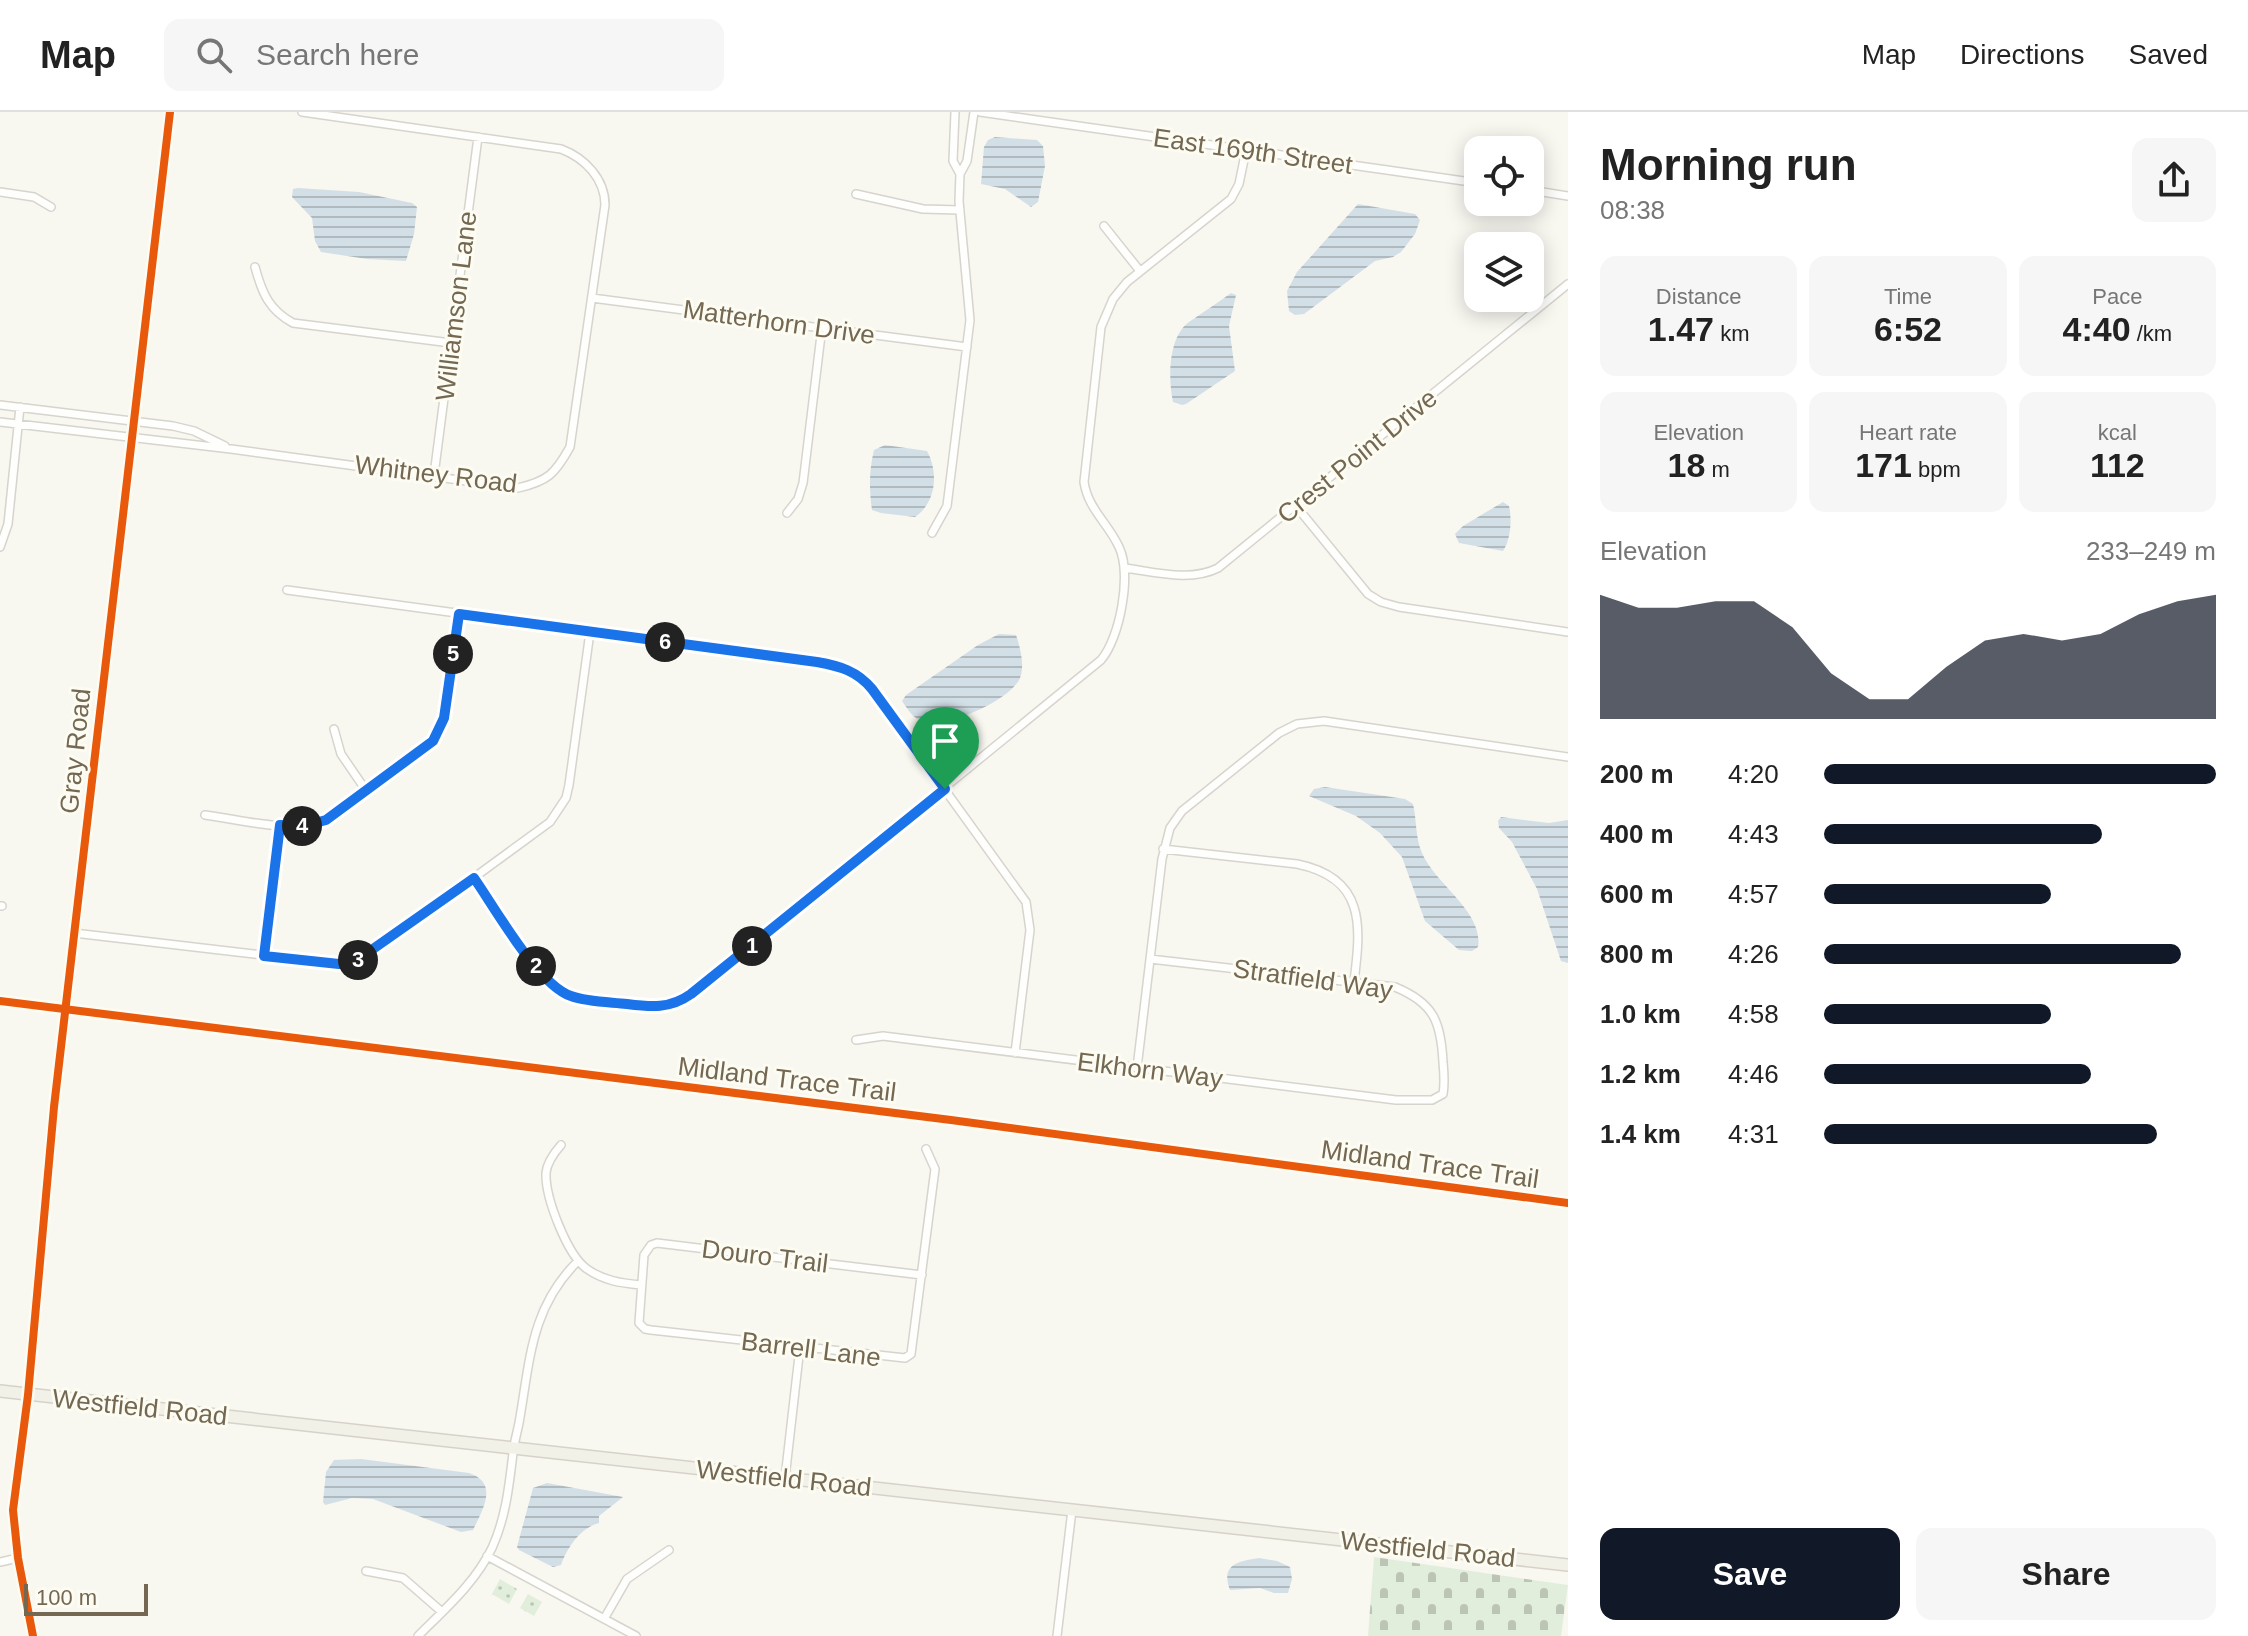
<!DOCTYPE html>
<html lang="en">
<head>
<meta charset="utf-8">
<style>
  body { margin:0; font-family:Helvetica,sans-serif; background:#f6f6f6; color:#222; height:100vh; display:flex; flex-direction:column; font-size:30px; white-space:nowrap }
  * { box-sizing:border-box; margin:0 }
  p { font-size:26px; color:#767676 }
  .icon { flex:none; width:44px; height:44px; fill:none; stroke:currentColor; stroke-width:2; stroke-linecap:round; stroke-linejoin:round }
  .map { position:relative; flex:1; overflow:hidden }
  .panel { display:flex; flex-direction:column; background:#fff; width:680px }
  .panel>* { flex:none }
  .tools { position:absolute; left:1464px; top:24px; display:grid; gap:16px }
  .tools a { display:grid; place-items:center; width:80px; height:80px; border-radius:16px; background:#fff; box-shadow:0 4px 20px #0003; font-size:40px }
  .scale { position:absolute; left:24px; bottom:20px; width:124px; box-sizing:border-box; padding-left:8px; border:4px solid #746852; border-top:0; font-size:22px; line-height:28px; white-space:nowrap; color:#746852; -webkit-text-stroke:6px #fdfcf3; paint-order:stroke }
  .pin { position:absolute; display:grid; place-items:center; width:68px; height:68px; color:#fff; margin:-82px -34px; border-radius:50% 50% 50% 0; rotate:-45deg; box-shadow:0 0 8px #0007 }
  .pin .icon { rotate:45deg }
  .km { position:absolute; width:40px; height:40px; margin:-20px; border-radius:50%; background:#222; color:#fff; font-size:22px; line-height:40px; text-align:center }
  .round { display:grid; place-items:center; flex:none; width:84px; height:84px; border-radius:16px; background:#f6f6f6 }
  .headline { display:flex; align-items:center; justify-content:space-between; height:136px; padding:0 32px }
  h1 { font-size:44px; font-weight:700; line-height:60px }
  .stats { display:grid; grid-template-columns:repeat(3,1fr); gap:12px; height:136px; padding:8px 32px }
  .stats div { display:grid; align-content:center; border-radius:16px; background:#f6f6f6; text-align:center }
  .stats b { font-size:34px; font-weight:700 }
  .stats small { font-size:22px; font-weight:400 }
  .stats p { font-size:22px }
  .chart { height:224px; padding:16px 32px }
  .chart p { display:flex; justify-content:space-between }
  .chart svg { width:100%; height:144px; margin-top:8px; fill:#111827; opacity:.7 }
  .button { display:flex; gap:16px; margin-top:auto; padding:16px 32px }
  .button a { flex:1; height:92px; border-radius:16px; background:#111827; color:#fff; font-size:32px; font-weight:700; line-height:92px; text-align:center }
  .button a+a { background:#f6f6f6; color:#222 }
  ul { padding:0 32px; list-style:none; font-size:26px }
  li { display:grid; grid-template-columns:128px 96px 1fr; align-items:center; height:60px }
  li i { height:20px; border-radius:10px; background:#111827 }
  header { display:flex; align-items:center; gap:48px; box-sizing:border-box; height:112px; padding:0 40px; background:#fff; border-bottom:2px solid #e0e0e0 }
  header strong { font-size:38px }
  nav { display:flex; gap:44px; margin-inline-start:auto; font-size:28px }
  .search { width:560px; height:72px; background:#f6f6f6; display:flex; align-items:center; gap:20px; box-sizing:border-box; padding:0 28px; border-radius:16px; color:#767676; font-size:30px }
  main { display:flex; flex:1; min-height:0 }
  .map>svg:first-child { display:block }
  .cemetery { fill:url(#cemetery-stones) }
  .park { fill:url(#park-dots) }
  .water { fill:url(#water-rules) }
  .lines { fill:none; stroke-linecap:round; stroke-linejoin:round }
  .minor-casing { stroke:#d6d4cd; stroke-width:10 }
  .tertiary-casing { stroke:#d6d4cd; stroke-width:12 }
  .primary-casing { stroke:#d6d2ca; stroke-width:14 }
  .minor { stroke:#fefefd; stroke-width:7 }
  .tertiary { stroke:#fefefd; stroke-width:9 }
  .primary { stroke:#f2f1e8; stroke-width:11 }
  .cycleway-casing { stroke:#fdfcf3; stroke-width:13 }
  .cycleway { stroke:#e8590c; stroke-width:8 }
  .route-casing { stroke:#fff; stroke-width:16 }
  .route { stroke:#1a73e8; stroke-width:10 }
  .labels { text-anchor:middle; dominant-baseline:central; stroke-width:6; stroke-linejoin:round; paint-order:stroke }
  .street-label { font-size:26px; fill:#746852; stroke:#fdfcf3 }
</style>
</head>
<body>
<header>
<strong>Map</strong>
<div class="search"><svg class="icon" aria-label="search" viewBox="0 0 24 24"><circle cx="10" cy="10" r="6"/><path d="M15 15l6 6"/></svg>Search here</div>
<nav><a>Map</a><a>Directions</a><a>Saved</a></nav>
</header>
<main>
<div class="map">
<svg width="1568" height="1524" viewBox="0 0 1568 1524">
  <defs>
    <pattern id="cemetery-stones" width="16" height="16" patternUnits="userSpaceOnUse" patternTransform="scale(2)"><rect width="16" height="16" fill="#e2eedc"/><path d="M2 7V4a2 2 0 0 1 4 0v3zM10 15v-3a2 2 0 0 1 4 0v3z" fill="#bcc5b5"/></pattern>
    <pattern id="park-dots" width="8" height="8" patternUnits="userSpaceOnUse" patternTransform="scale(2)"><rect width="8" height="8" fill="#e2eedc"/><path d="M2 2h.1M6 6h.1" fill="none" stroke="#bcc5b5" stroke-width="1.8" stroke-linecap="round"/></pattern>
    <pattern id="water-rules" width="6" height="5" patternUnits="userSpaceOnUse" patternTransform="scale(2)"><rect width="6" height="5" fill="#d3dfe7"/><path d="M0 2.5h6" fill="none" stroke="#b0b9be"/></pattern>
  </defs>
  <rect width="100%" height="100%" fill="#f8f7f0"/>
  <!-- cemetery -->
  <path class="cemetery" d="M 1374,1445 L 1568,1473 L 1561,1524 L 1368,1524 Z"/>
  <!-- park -->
  <path class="park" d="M 500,1467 L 517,1477 L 509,1492 L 492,1482 Z
    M 528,1482 L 542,1490 L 534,1504 L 520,1496 Z"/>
  <!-- water -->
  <path class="water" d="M 995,25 L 1037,28 L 1043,34 L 1045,54 L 1038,90 L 1031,95 L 1005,77 L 981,72 L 984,35 L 988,28 Z
    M 298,76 L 359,80 L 412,91 L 417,95 L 414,122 L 406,149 L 367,147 L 321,140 L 315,129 L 312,106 L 292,85 L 293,77 Z
    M 1358,92 L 1415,102 L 1420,108 L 1415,122 L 1401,140 L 1393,145 L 1375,149 L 1304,202 L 1295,203 L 1289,199 L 1287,179 L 1297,160 Z
    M 1231,181 L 1236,183 L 1229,214 L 1235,259 L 1186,292 L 1182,293 L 1173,290 C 1168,267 1168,225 1189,210 C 1203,200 1218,191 1231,181 Z
    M 885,333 L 927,339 C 939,361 936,391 915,405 L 881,401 L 872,398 C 869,378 869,358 874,338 Z
    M 1503,390 L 1509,394 C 1512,407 1511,427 1503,439 L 1459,431 L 1455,422 L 1463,414 Z
    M 999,522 L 1016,523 C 1020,535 1025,553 1020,566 C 1011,588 947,616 925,610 C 913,607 909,599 902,589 L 906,583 L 978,533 Z
    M 1325,675 L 1405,687 L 1413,692 C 1417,709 1415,725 1422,741 C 1434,771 1484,800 1478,835 L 1472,839 L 1459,838 L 1425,809 L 1402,745 L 1380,721 L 1356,704 L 1309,684 L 1314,677 Z
    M 1501,705 L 1549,711 L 1568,708 L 1568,851 L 1561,849 L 1537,777 L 1512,730 L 1499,716 L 1498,709 Z
    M 361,1347 L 469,1361 C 499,1371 483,1397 473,1418 L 461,1420 L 373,1387 L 352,1386 L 325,1393 L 323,1390 L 326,1360 L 334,1348 Z
    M 547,1371 L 623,1385 L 599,1404 L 599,1411 C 580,1416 567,1436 561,1453 L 553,1455 L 519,1438 L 517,1435 L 533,1376 Z
    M 1259,1446 L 1277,1449 L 1290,1455 L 1292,1467 L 1288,1481 L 1274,1481 L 1260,1476 L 1230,1478 C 1220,1452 1239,1449 1259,1446 Z"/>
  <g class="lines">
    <!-- minor casing -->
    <g class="minor-casing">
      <path id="minor" d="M 955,0 L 953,49 L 960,62
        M 980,0 L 1478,71
        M 1530,78 L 1568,84
        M 0,80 L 34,85 L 51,95
        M 856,82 L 923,97 L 960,98
        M 1104,114 L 1140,159
        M 255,155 C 262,181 269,198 293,211 L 451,231
        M 592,186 L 967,235
        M 0,293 L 173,314 L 194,319 L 225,334
        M 0,310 L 231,337 L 518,376 C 548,369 555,362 570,335 L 605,93 C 605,67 585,46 561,37 L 302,0
        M 434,363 L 478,25
        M 1296,394 L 1368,482 L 1381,490 L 1399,495 L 1568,520
        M 787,401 L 798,387 L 803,371 L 822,215
        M 932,421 L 947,394 L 970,208 L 959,89 L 960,62 L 967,49 L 974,0
        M 0,435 L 8,412 L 20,295
        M 1125,456 C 1155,460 1191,470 1218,456 L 1568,172
        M 287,478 L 817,550 L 854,561 L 872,577 L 1026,790 L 1030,818 L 1015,941
        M 334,617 L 341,642 L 367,680
        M 205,703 C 246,708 297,725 334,703 L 426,636 L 438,621 L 444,606 L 459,502
        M 1163,737 L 1297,752 C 1366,766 1361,814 1354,870
        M 474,766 C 495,796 539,874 571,884 C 588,889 609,890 627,892 C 651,895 670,897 691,882 L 1101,548 C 1120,526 1132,462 1119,435 C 1108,411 1088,397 1084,370 L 1101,215 L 1113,187 L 1127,170 L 1231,87 L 1239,72 L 1246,38
        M 0,794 L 2,794
        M 74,821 L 339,852 L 353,851 L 368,843 L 550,710 L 566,686 L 569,673 L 590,520
        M 264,844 L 280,713
        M 856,928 L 883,924 L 1396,988 L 1432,988 L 1443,982 C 1445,971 1444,961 1443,950 C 1441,910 1434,891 1395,875 L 1150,847
        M 1137,956 L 1162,747 L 1170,716 L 1182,699 L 1279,621 L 1297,612 L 1324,609 L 1568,645
        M 561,1033 C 554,1041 547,1050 546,1061 C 545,1085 567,1143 587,1157 C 604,1169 621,1171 641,1173
        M 922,1163 L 657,1131 L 651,1133 L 644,1143 L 639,1211 L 645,1217 L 651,1218 L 905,1246 L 911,1242 L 935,1057 L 926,1037
        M 785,1366 L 800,1235
        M 487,1444 L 636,1524
        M 0,1450 L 18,1446
        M 366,1459 L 403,1466 L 442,1500
        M 604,1507 L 627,1467 L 669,1438
        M 418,1524 C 445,1497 475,1471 492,1436 C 506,1405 509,1374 513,1341 C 514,1331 517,1321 519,1311 C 530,1250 530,1196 578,1149
        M 1057,1524 L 1072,1398"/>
    </g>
    <!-- tertiary casing -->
    <g class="tertiary-casing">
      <path id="tertiary" d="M 33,1524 L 18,1446 L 13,1398 L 28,1283 L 54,995 L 170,0"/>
    </g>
    <!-- primary casing -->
    <g class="primary-casing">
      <path id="primary" d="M 0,1279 L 1568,1453"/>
    </g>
    <!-- minor -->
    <use href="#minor" class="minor"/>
    <!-- tertiary -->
    <use href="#tertiary" class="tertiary"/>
    <!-- primary -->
    <use href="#primary" class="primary"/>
    <!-- cycleway casing -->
    <g class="cycleway-casing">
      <path id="cycleway" d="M 0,889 L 951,1008 L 1568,1091
        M 33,1524 L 18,1446 L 13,1398 L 28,1283 L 54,995 L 170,0"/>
    </g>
    <!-- cycleway -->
    <use href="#cycleway" class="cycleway"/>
  </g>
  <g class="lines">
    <!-- route casing -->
    <g class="route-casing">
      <path id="route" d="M 459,502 L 817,550 C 840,554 857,559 872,577 L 945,677 L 691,882 C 670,897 651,895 627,892 C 609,890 588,890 571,884 C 538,873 495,796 474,766 L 353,851 L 339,852 L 264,844 L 280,713 L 304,714 L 326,708 L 433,629 L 444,606 Z"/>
    </g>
    <!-- route -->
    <use href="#route" class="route"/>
  </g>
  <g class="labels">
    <!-- street labels -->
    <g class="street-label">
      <text transform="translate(1253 39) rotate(8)">East 169th Street</text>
      <text transform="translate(456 194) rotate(-83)">Williamson Lane</text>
      <text transform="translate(779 210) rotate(8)">Matterhorn Drive</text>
      <text transform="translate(1357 344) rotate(-39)">Crest Point Drive</text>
      <text transform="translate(436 362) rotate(7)">Whitney Road</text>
      <text transform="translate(75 639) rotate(-84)">Gray Road</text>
      <text transform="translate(1313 867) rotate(8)">Stratfield Way</text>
      <text transform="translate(1150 958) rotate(7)">Elkhorn Way</text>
      <text transform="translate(787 967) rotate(7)">Midland Trace Trail</text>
      <text transform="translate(1430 1052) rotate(8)">Midland Trace Trail</text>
      <text transform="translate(765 1144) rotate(7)">Douro Trail</text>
      <text transform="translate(811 1237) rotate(7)">Barrell Lane</text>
      <text transform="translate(140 1295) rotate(6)">Westfield Road</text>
      <text transform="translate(784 1366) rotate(6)">Westfield Road</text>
      <text transform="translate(1428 1437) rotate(6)">Westfield Road</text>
    </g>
  </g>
</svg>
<div class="tools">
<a><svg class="icon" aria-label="locate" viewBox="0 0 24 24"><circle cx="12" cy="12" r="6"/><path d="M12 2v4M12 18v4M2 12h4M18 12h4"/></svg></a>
<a><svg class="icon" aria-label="layers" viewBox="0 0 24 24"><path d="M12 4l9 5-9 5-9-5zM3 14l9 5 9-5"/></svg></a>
</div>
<div class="scale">100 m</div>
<div class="pin" style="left:945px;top:677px;background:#1e9e55"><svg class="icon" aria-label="arrive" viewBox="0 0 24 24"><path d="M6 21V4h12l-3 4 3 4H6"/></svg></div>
<b class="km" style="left:752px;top:834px">1</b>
<b class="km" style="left:536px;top:854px">2</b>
<b class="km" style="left:358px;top:848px">3</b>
<b class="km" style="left:302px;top:714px">4</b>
<b class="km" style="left:453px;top:542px">5</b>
<b class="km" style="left:665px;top:530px">6</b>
</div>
<section class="panel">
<div class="headline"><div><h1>Morning run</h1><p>08:38</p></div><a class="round"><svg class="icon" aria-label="share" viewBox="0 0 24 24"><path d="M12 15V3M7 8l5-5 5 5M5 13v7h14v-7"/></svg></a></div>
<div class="stats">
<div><p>Distance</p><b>1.47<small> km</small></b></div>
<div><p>Time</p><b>6:52</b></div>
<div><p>Pace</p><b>4:40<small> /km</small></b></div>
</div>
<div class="stats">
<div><p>Elevation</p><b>18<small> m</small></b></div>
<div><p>Heart rate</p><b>171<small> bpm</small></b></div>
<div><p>kcal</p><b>112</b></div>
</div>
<div class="chart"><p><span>Elevation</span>233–249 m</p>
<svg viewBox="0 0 160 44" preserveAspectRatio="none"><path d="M0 44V6L10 10L20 10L30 8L40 8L50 16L60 30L70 38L80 38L90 28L100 20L110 18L120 20L130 18L140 12L150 8L160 6V44z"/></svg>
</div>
<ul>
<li><b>200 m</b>4:20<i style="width:100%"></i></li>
<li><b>400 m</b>4:43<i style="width:71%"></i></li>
<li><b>600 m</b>4:57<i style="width:58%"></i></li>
<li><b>800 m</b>4:26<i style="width:91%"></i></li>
<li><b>1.0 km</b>4:58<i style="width:58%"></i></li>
<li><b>1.2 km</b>4:46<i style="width:68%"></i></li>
<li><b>1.4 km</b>4:31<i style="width:85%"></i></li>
</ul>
<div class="button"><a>Save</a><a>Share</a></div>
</section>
</main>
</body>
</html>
